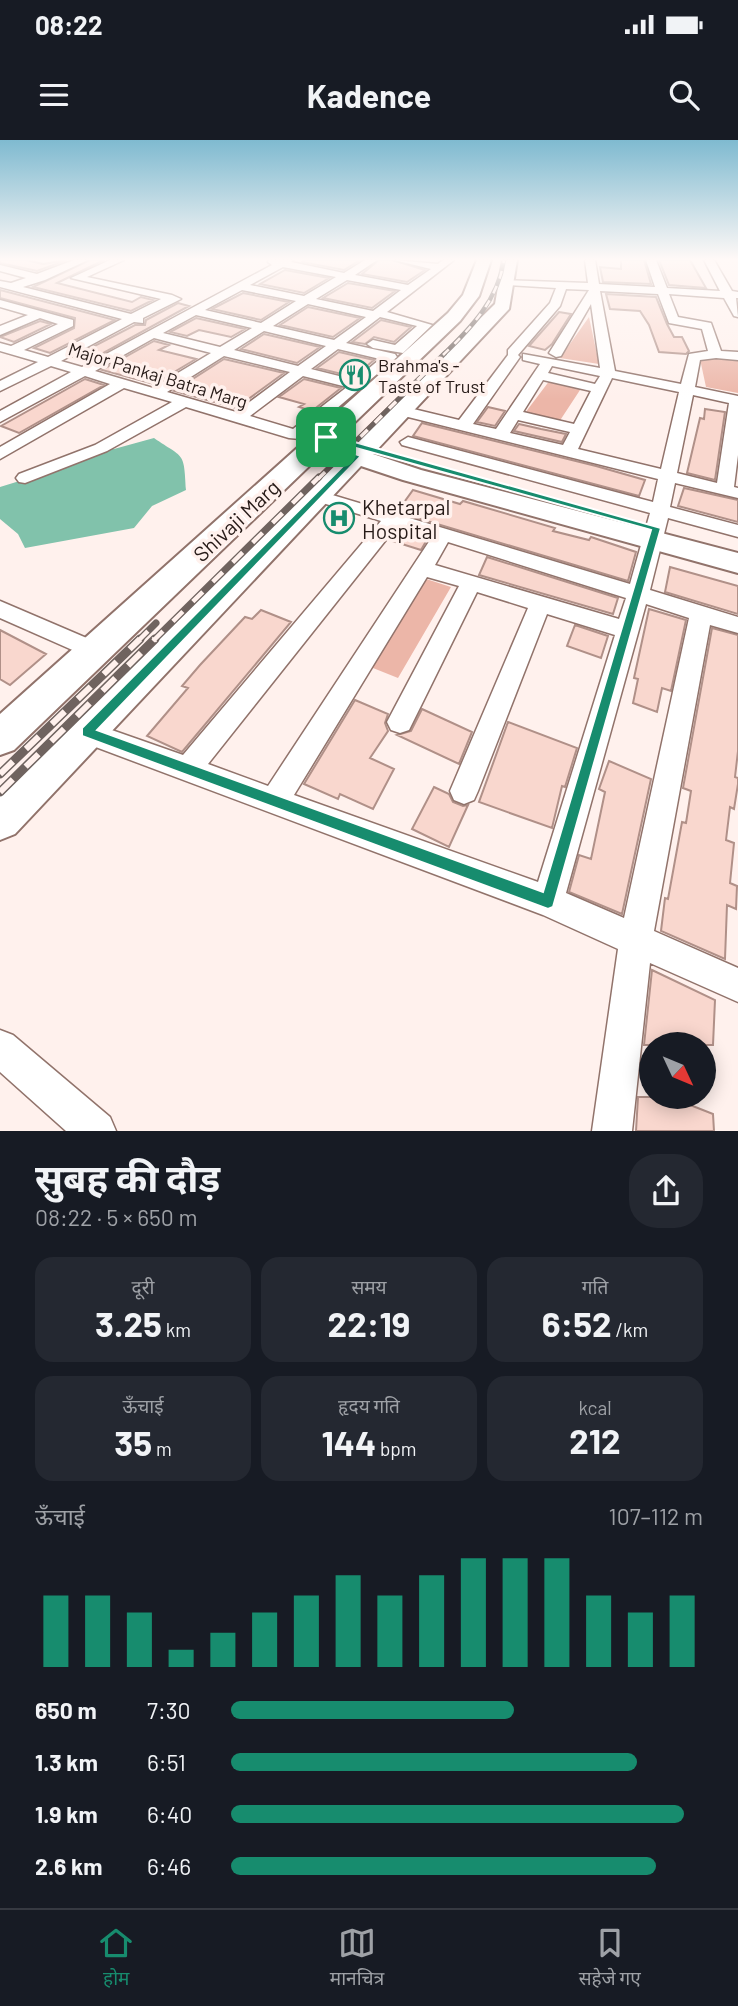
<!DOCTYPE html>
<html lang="hi">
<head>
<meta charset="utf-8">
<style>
  body { margin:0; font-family:Barlow,"Noto Sans Devanagari",sans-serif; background:#242831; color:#f1f3f6; height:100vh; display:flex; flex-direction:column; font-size:26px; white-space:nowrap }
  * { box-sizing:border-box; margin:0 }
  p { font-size:23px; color:#9ea1a6 }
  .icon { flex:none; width:38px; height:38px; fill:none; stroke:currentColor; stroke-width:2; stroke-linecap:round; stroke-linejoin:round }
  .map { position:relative; height:991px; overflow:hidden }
  .drawer { display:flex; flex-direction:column; background:#171b24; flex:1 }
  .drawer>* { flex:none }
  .needle { width:46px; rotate:134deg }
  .tools { position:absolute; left:639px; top:892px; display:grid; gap:14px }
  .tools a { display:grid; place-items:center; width:77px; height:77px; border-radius:50%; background:#171b24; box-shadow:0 4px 18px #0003; font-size:35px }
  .pin { position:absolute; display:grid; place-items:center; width:60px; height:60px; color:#fff; margin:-30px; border-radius:14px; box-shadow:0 4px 10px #0006 }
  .round { display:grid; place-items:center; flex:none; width:74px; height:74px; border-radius:28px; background:#242831 }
  .head { display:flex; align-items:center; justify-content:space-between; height:119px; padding:0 35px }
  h1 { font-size:38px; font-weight:700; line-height:52px }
  .figures { display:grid; grid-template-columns:repeat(3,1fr); gap:10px; height:119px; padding:7px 35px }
  .figures div { display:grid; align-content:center; border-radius:18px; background:#242831; text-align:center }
  .figures b { font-size:35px; font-weight:700 }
  .figures small { font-size:19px; font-weight:400 }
  .figures p { font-size:19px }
  .chart { height:196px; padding:14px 35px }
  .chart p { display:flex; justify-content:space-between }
  .chart svg { width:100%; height:126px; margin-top:7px; stroke:#178c6e; stroke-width:6 }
  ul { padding:0 35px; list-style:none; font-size:23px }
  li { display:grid; grid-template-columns:112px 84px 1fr; align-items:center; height:52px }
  li i { height:18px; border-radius:9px; background:#178c6e }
  .status { display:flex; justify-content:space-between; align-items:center; height:49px; padding:0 35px; background:#171b24; direction:ltr }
  .status svg { height:19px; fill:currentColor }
  header { display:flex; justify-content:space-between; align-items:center; height:91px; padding:0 35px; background:#171b24; font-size:32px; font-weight:700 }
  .tabs { display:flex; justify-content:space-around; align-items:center; height:98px; border-top:2px solid #363941; background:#171b24; font-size:19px; color:#9ea1a6 }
  .tabs a { display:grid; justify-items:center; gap:4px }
  .tabs .on { color:#178c6e }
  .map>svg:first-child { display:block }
  .green { fill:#ecb6a8 }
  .water { fill:#81c2ab }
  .building { fill:#f9d7ce; stroke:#b09088; stroke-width:2 }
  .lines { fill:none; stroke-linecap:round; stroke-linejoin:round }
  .street-casing { stroke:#91736b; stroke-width:3 }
  .secondary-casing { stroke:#91736b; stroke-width:4 }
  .street { fill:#fff; fill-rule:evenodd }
  .secondary { fill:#fff; fill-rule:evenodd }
  .rail-far3-casing { stroke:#6f635f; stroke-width:4.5 }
  .rail-far2-casing { stroke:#6f635f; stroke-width:5 }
  .rail-far1-casing { stroke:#6f635f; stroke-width:7 }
  .rail-casing { stroke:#6f635f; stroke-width:9 }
  .rail-far3 { stroke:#fff1ed; stroke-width:2.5; stroke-dasharray:8; stroke-linecap:butt }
  .rail-far2 { stroke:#fff1ed; stroke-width:3.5; stroke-dasharray:10; stroke-linecap:butt }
  .rail-far1 { stroke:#fff1ed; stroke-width:4.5; stroke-dasharray:14; stroke-linecap:butt }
  .rail { stroke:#fff1ed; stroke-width:6; stroke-dasharray:18; stroke-linecap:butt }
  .route { fill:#178c6e; stroke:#fff; stroke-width:2; fill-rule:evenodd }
  .labels { text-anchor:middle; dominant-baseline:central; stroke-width:7; stroke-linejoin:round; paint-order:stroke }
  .far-poi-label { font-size:18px; fill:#261a17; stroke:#fff1ed; text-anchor:start }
  .far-street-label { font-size:18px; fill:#261a17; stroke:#fff1ed }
  .poi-label { font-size:21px; fill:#261a17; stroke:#fff1ed; text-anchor:start }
  .street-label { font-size:21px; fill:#261a17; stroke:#fff1ed }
</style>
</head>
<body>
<div class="status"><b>08:22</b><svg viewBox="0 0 49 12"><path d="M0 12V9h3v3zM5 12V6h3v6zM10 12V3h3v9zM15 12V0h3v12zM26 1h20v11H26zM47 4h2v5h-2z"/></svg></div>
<header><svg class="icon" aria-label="menu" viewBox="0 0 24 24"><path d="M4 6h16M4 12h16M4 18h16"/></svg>Kadence<svg class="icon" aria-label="search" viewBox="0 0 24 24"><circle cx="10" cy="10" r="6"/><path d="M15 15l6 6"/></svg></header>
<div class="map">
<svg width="738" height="991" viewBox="0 0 738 991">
  <rect width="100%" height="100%" fill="#fff1ed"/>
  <!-- green -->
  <path class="green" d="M 589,177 L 599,224 L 560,218 Z
    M 700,219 L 738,219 L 738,253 L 706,247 Z
    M 550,240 L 582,247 L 559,282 L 525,273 Z
    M 423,438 L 451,447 L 398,538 L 368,526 Z"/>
  <!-- water -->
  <path class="water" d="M 154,298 C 184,319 184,310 186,350 L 152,366 L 134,388 L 25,408 L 18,394 L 0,379 L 0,347 L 39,335 L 98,309 L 114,309 Z"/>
  <!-- building -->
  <path class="building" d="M 0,120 L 26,120 L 43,124 L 67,120 L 37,131 L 0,123 Z
    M 90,120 L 104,120 L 57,143 L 132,162 L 141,157 L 153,160 L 131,171 L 33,147 Z
    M 305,120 L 360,120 L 344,130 L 302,122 Z
    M 379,120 L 392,120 L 425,130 L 407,142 L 362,134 Z
    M 621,120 L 644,120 L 651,144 L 603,142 L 600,127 L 621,129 Z
    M 659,120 L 690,120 L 706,148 L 669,145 Z
    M 285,130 L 329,138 L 304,153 L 260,144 Z
    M 348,143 L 395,151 L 372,168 L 323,158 Z
    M 0,150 L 115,180 L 50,213 L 34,208 L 74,188 L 75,178 L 0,158 Z
    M 243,153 L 289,162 L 261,180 L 212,169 Z
    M 606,154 L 656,157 L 667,184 L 674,197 L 682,197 L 689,211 L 686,214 L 659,212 L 649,185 L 640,171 L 610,169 Z
    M 178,163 L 189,166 L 87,222 L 73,217 L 135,185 L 145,185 L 146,180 Z
    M 308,167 L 360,178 L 333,197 L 280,185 Z
    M 559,172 L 571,174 L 552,204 L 545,210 L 529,206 Z
    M 196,178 L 245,189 L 231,197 L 199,190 L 187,196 L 170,192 Z
    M 381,180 L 411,187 L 394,202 L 374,197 L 365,204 L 352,202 Z
    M 40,181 L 51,184 L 14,202 L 0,197 Z
    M 264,194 L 320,207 L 297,223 L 241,209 Z
    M 154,201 L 169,205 L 159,210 L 196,219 L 154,244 L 102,230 Z
    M 339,212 L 374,220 L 354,237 L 317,228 Z
    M 224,219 L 284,233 L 236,268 L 174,251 Z
    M 85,239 L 104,245 L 19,293 L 1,286 Z
    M 304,239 L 341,248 L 312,271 L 299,267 L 304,264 L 279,257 Z
    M 488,267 L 505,271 L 495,286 L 477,282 Z
    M 705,269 L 725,272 L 715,340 L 687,333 L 700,278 L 704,279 Z
    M 422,283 L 596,326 L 645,340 L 639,356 L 413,296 Z
    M 519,284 L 541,289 L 566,294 L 562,302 L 514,291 Z
    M 684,348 L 738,360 L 738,382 L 678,366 Z
    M 413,350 L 460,364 L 463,361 L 555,388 L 553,391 L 589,400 L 591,397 L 636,412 L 628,441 L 397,372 Z
    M 398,389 L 428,398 L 421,410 L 389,400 Z
    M 487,417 L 618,458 L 613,474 L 479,435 Z
    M 670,427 L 738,446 L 738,474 L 665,452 Z
    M 649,469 L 686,480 L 671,551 L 662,548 L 657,572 L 633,563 L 638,539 L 634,538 Z
    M 261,470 L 291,482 L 182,612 L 147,596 L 188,548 L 182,546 L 200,525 L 245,477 L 252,479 Z
    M 575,485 L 608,496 L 601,518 L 567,506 Z
    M 712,488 L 738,495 L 738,611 L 735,637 L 738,638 L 738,644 L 734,669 L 730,667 L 726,700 L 734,703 L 730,743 L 737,746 L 736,769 L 727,765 L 725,819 L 661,791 L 665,758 L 668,759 L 682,682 L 686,683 L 691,651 L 683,648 Z
    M 0,490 L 46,514 L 10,545 L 0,539 Z
    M 355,560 L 388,574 L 385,583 L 388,591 L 370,618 L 394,629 L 373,669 L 340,654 L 338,659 L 304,644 Z
    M 422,569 L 472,592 L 459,624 L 397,595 L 411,591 Z
    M 508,582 L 577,608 L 565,647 L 562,646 L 552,688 L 479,662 Z
    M 609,621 L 651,639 L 622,774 L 569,752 L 579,715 L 591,719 L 605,652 L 599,649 Z
    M 434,647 L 449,654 L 453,662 L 463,666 L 468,665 L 449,707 L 412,689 Z
    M 652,830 L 715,860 L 713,905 L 644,905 Z
    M 638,957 L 670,957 L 713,974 L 714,991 L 636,991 Z"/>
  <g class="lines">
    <!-- street casing -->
    <g class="street-casing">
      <path id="street" d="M 74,120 L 88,120 L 45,140 L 23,147 L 131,174 L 161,159 L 71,138 L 110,120 L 124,120 L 87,137 L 172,155 L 181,159 L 143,178 L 143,183 L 134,182 L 61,221 L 82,227 L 272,125 L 268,122 L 269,120 L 293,120 L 291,122 L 344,133 L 365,120 L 377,120 L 355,135 L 408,145 L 431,129 L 394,120 L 438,124 L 443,120 L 454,120 L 387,172 L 432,185 L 403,213 L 373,208 L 367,204 L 373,200 L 395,205 L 417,186 L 380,177 L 346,203 L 395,214 L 397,217 L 308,293 L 313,297 L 311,300 L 289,298 L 186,267 L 107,311 L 25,343 L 19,342 L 16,338 L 19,334 L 95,305 L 172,262 L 124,248 L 0,319 L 0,307 L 110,244 L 85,236 L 0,282 L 0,271 L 71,232 L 51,226 L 0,251 L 0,241 L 38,222 L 0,211 L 0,203 L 11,206 L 58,184 L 40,178 L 0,195 L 0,186 L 28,175 L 0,167 L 0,160 L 73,180 L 73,186 L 24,210 L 48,217 L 122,179 L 0,147 L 0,141 L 11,143 L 26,138 L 0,131 L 0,125 L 37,134 ZM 283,127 L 336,137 L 304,156 L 250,145 ZM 347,140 L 401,150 L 373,171 L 316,159 ZM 242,150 L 296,161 L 261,183 L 205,170 ZM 308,164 L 366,177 L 334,200 L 273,186 ZM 196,175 L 252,188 L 220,207 L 163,193 ZM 264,191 L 326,206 L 298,226 L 234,210 ZM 154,198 L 211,213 L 153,248 L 95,231 ZM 338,209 L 380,219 L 355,240 L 311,229 ZM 224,216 L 290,232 L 236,272 L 167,252 ZM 303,236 L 347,247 L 293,289 L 250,276 Z
        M 585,120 L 595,120 L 599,144 L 655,147 L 646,120 L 656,120 L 667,148 L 720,151 L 704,120 L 714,120 L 732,151 L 738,152 L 738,158 L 736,158 L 738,177 L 734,176 L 724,158 L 669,154 L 678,177 L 711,183 L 721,211 L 738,212 L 738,220 L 716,218 L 700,220 L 695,247 L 738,256 L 738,315 L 734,347 L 738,348 L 738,358 L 675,343 L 670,367 L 738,385 L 738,397 L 668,378 L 650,450 L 738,477 L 738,493 L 710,485 L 654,791 L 738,828 L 738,862 L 650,823 L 632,991 L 592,991 L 618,809 L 543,775 L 77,600 L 73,592 L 77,584 L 86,581 L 183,615 L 381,381 L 313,360 L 310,356 L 313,352 L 319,351 L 630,444 L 650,373 L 402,305 L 400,302 L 408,297 L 653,362 L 658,339 L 396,274 L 393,271 L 401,266 L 459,280 L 508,215 L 508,210 L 550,163 L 556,148 L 507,145 L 502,142 L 503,140 L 588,143 ZM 566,149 L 589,150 L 549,213 L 556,217 L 561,216 L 591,164 L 600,228 L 523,214 L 523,220 L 540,224 L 496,289 L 473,284 L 520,217 L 518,215 L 560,166 ZM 600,151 L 658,154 L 669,183 L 702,189 L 708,211 L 689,214 L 681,244 L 615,231 ZM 552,226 L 600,236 L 595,244 L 548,233 ZM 612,238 L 679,252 L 661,329 L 578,309 ZM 543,240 L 591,251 L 574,284 L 523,272 ZM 693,255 L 729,263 L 717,343 L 677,333 ZM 518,280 L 570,292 L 563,305 L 510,293 ZM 397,386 L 432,397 L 268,646 L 208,624 ZM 448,402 L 626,458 L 619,479 L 435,425 ZM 427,437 L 459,446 L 387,582 L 391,590 L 400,593 L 409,590 L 477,452 L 528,468 L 450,651 L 454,660 L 464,664 L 474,660 L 478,651 L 547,474 L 615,495 L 538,742 L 294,655 ZM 646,464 L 689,478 L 624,778 L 566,753 Z
        M 0,461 L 103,505 L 107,511 L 103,517 L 95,520 L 0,478 Z
        M 0,890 L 13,895 L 110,977 L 116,991 L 66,991 L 0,932 Z"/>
    </g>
    <!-- secondary casing -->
    <g class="secondary-casing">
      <path id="secondary" d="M 477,120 L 491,120 L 479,156 L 460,181 L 14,610 L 0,615 L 0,574 L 448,173 L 463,155 Z
        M 503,120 L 517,120 L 509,169 L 373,314 L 421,330 L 738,413 L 738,433 L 403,340 L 361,326 L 15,694 L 0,700 L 0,651 L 338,318 L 328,311 L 331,306 L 340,304 L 350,306 L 495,164 Z"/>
    </g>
    <!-- street -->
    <use href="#street" class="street"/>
    <!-- secondary -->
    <use href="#secondary" class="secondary"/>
    <!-- rail-far3 casing -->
    <g class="rail-far3-casing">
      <path id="rail-far3" d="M 443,215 C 471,188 498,160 504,120"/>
    </g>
    <!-- rail-far2 casing -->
    <g class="rail-far2-casing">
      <path id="rail-far2" d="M 318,339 L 445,213"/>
    </g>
    <!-- rail-far1 casing -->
    <g class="rail-far1-casing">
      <path id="rail-far1" d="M 138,501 L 156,483
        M 153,501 L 319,337"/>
    </g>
    <!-- rail casing -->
    <g class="rail-casing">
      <path id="rail" d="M 0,634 L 140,499
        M 0,652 L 155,499"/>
    </g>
    <!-- rail-far3 -->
    <use href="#rail-far3" class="rail-far3"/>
    <!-- rail-far2 -->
    <use href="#rail-far2" class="rail-far2"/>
    <!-- rail-far1 -->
    <use href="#rail-far1" class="rail-far1"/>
    <!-- rail -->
    <use href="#rail" class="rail"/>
  </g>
  <!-- sky -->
  <linearGradient id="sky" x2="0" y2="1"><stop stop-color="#7fbad0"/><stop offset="0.46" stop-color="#fff9f7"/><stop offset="1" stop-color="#fff9f7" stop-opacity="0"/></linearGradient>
  <rect width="738" height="259" fill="url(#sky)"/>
  <!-- route -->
  <path class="route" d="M 326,294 L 661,388 L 553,767 L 548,769 L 82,596 L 82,588 L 352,317 L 316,306 L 316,303 ZM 327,300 L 651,390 L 543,752 L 97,590 L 361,316 L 324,303 Z"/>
  <!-- icons -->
  <defs>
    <g id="restaurant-ring" transform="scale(1.575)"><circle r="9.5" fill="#fff1ed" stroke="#178c6e" stroke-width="1.5"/><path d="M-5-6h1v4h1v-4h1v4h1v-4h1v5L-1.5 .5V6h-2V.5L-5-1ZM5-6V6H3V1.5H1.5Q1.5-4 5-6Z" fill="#178c6e"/></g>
    <g id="hospital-ring" transform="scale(1.575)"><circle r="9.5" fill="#fff1ed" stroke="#178c6e" stroke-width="1.5"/><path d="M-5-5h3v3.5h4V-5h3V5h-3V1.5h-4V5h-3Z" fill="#178c6e"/></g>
  </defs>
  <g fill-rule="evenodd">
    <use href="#restaurant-ring" x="355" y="235"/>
    <use href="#hospital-ring" x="339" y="378"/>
  </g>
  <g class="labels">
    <!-- far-poi labels -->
    <g class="far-poi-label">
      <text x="378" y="225">Brahma's -<tspan x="378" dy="21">Taste of Trust</tspan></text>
    </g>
    <!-- far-street labels -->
    <g class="far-street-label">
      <text transform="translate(158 235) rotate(17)">Major Pankaj Batra Marg</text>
    </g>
    <!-- poi labels -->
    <g class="poi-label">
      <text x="362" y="366">Khetarpal<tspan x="362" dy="24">Hospital</tspan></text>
    </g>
    <!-- street labels -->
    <g class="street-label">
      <text transform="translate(236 380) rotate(-43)">Shivaji Marg</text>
    </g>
  </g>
</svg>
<div class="tools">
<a><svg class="needle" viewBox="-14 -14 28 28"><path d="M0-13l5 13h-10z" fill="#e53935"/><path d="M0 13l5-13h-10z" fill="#9ea1a6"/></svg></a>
</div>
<div class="pin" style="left:326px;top:297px;background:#1e9e55"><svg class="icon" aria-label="arrive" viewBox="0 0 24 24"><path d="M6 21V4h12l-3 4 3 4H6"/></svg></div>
</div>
<section class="drawer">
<div class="head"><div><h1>सुबह की दौड़</h1><p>08:22 · 5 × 650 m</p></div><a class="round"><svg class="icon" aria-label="share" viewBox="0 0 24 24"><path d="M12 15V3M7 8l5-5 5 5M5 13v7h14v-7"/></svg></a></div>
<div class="figures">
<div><p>दूरी</p><b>3.25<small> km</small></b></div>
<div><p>समय</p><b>22:19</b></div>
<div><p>गति</p><b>6:52<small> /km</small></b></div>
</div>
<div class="figures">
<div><p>ऊँचाई</p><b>35<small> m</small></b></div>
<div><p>हृदय गति</p><b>144<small> bpm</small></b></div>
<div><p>kcal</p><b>212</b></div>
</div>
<div class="chart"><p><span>ऊँचाई</span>107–112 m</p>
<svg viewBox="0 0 160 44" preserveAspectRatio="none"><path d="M5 44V19M15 44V19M25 44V25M35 44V38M45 44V32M55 44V25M65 44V19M75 44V12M85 44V19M95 44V12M105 44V6M115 44V6M125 44V6M135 44V19M145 44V25M155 44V19"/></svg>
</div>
<ul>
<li><b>650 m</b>7:30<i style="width:60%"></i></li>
<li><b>1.3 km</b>6:51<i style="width:86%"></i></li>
<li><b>1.9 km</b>6:40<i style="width:96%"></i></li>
<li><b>2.6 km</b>6:46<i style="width:90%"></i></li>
</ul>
</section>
<nav class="tabs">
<a class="on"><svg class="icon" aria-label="home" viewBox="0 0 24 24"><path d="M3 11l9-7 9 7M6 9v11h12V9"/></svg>होम</a>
<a><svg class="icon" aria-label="map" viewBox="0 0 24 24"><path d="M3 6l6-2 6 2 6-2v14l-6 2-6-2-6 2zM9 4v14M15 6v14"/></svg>मानचित्र</a>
<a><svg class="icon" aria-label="saved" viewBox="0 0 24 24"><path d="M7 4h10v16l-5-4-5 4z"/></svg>सहेजे गए</a>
</nav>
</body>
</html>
